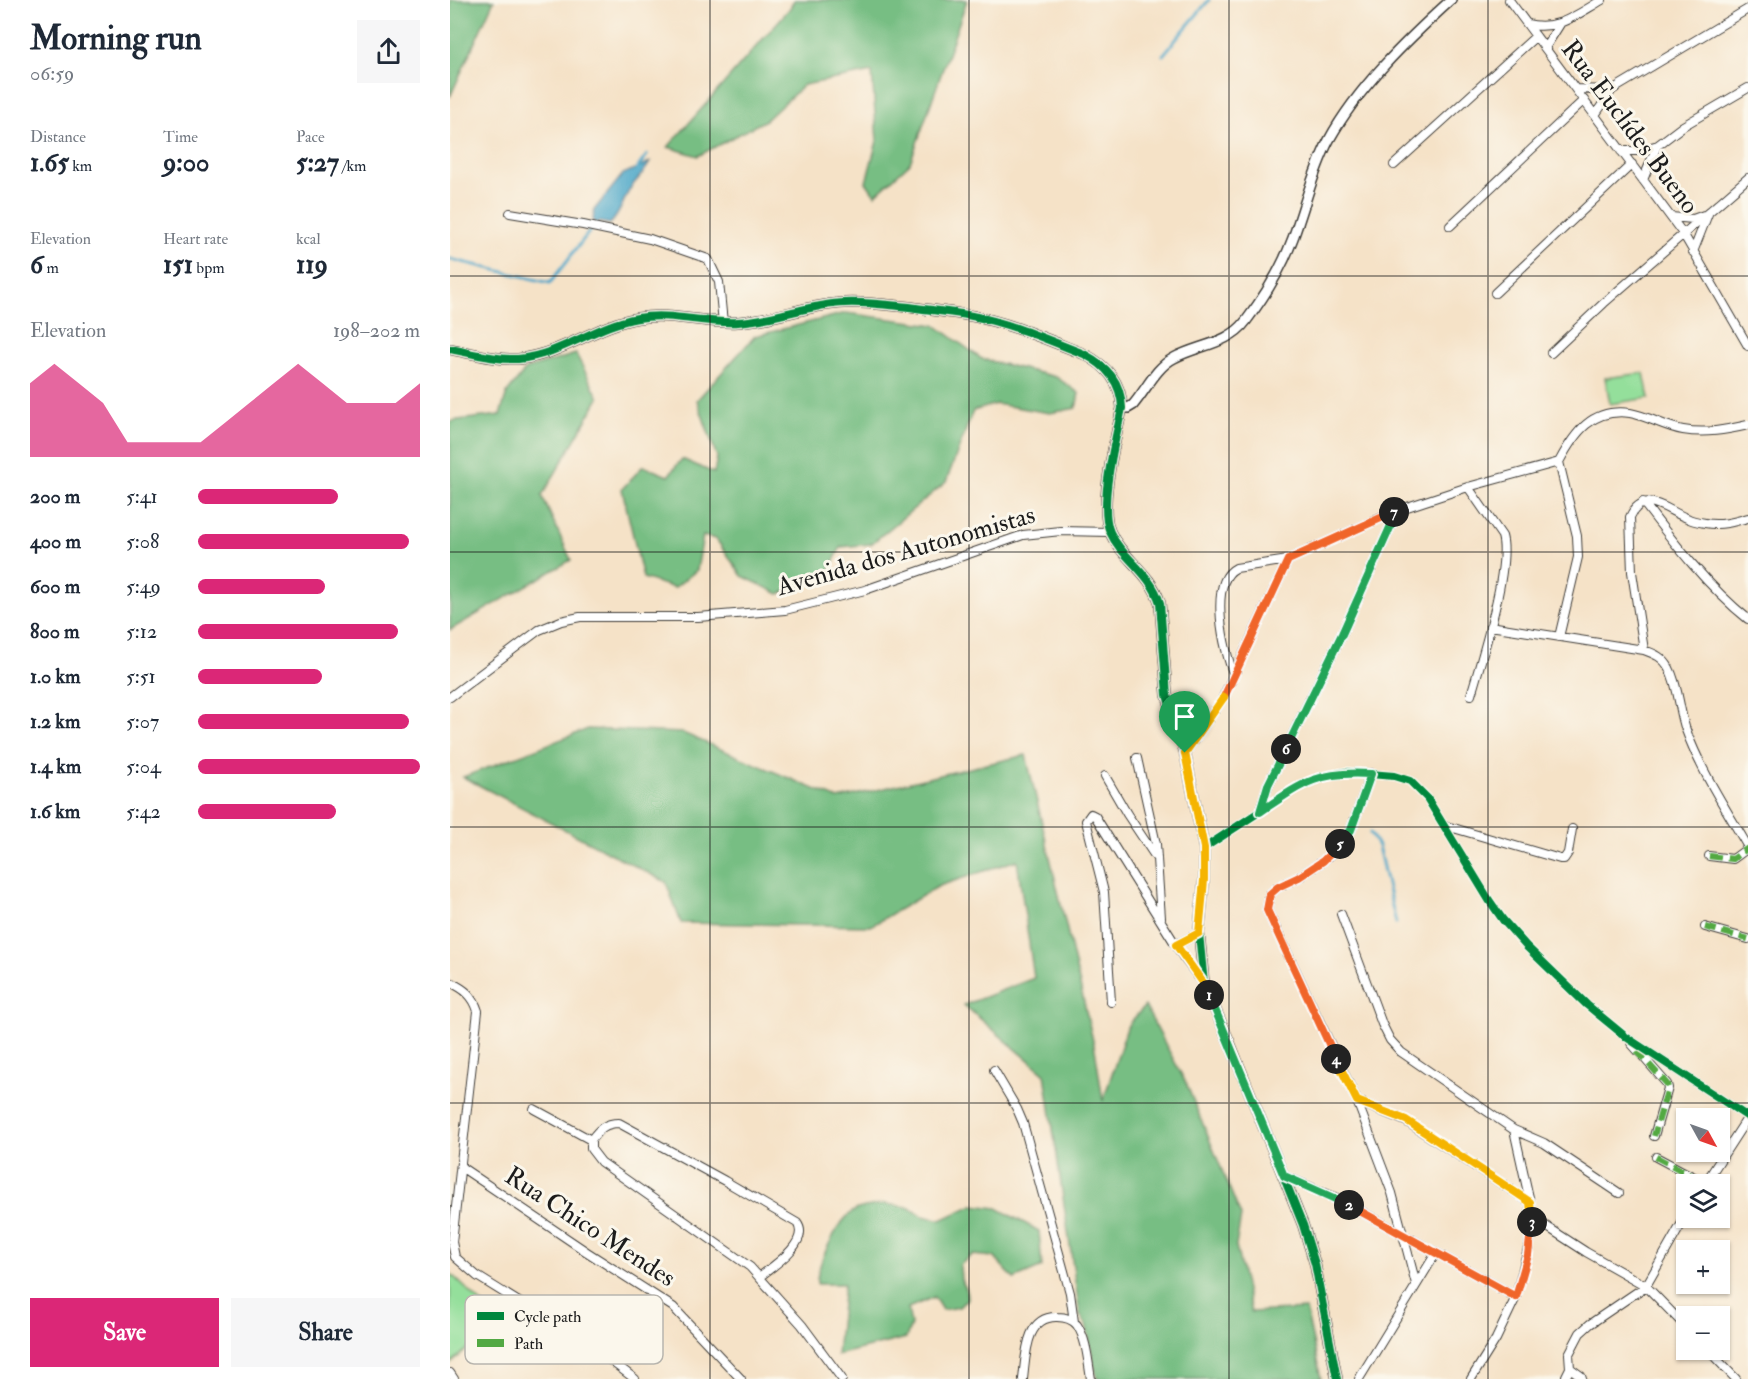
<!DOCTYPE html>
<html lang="en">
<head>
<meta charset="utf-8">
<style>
  body { margin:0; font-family:"IM FELL Double Pica",serif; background:#f6f6f7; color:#1f2937; height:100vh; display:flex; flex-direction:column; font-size:22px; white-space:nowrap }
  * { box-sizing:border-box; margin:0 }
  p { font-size:20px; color:#747a83 }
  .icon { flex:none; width:33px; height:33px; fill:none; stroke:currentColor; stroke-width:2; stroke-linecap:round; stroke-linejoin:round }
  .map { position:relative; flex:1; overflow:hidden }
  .panel { display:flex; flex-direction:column; background:#fff; width:450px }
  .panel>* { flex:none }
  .needle { width:39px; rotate:130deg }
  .controls { position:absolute; left:1226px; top:1108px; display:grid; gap:12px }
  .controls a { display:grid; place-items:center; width:54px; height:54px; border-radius:0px; background:#fff; box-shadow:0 2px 4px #0004; font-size:30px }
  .pin { position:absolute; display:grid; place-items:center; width:51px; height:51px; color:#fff; margin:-62px -26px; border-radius:50% 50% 50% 0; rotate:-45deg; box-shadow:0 0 6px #0007 }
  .pin .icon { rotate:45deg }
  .km { position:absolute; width:30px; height:30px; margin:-15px; border-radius:50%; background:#222; color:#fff; font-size:16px; line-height:30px; text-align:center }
  .round { display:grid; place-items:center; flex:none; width:63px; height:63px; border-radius:0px; background:#f6f6f7 }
  .summary { display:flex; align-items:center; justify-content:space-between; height:102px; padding:0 30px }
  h1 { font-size:33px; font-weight:700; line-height:45px }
  .metrics { display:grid; grid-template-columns:repeat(3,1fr); gap:9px; height:102px; padding:6px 30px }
  .metrics div { display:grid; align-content:center }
  .metrics b { font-size:26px; font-weight:700 }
  .metrics small { font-size:16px; font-weight:400 }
  .metrics p { font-size:16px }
  .chart { height:168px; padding:12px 30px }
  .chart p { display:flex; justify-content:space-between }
  .chart svg { width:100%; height:108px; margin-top:6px; fill:#db2777; opacity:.7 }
  .primary-button { display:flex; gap:12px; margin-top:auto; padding:12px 30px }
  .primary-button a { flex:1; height:69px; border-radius:0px; background:#db2777; color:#fff; font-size:24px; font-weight:700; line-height:69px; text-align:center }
  .primary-button a+a { background:#f6f6f7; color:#1f2937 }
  ul { padding:0 30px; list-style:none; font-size:20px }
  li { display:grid; grid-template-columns:96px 72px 1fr; align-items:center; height:45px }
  li i { height:15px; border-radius:8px; background:#db2777 }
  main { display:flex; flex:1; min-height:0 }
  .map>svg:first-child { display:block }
  .green { fill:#94df9b; stroke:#587e5c; stroke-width:1.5 }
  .forest { fill:#77be83; stroke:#4a6d50; stroke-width:1.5 }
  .water { fill:#49a6c8; stroke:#326172; stroke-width:1.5 }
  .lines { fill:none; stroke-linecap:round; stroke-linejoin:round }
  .stream { stroke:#49a6c8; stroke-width:3 }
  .minor-casing { stroke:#3d3a36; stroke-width:10 }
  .tertiary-casing { stroke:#3d3a36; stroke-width:12 }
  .minor { stroke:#fff; stroke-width:8 }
  .tertiary { stroke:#fff; stroke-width:9 }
  .quiet { stroke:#52a943; stroke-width:6; stroke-dasharray:12 6; stroke-linecap:butt }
  .cycleway-casing { stroke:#fbf7ec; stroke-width:11 }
  .cycleway { stroke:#00873e; stroke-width:8 }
  .split-1-casing { stroke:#fff; stroke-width:12 }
  .split-2-casing { stroke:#fff; stroke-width:12 }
  .split-3-casing { stroke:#fff; stroke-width:12 }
  .split-4-casing { stroke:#fff; stroke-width:12 }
  .split-5-casing { stroke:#fff; stroke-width:12 }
  .split-6-casing { stroke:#fff; stroke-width:12 }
  .split-7-casing { stroke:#fff; stroke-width:12 }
  .split-8-casing { stroke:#fff; stroke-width:12 }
  .split-9-casing { stroke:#fff; stroke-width:12 }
  .split-1 { stroke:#f5b400; stroke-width:8 }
  .split-2 { stroke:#22a559; stroke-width:8 }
  .split-3 { stroke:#f0652b; stroke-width:8 }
  .split-4 { stroke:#f5b400; stroke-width:8 }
  .split-5 { stroke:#f0652b; stroke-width:8 }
  .split-6 { stroke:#22a559; stroke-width:8 }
  .split-7 { stroke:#22a559; stroke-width:8 }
  .split-8 { stroke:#f0652b; stroke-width:8 }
  .split-9 { stroke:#f5b400; stroke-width:8 }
  .grid { fill:none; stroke:#1c1c1c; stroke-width:1.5; stroke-opacity:0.55 }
  .labels { text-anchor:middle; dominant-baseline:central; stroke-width:6; stroke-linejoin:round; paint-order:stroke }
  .street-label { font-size:26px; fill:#1c1c1c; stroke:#fbf7ec }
  .key { fill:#fbf7ec; stroke:#b8b5ae; stroke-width:1.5 }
  .key-label { font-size:16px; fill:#1c1c1c }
</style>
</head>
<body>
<main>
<section class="panel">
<div class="summary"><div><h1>Morning run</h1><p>06:59</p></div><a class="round"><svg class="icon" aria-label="share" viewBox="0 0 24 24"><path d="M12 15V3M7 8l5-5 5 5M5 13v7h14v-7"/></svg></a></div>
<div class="metrics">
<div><p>Distance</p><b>1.65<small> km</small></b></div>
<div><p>Time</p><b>9:00</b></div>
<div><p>Pace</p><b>5:27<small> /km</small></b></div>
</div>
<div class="metrics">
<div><p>Elevation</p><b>6<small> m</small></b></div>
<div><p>Heart rate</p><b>151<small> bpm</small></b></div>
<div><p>kcal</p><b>119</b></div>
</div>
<div class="chart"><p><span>Elevation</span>198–202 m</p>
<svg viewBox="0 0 160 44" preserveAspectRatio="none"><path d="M0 44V14L10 6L20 14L30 22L40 38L50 38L60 38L70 38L80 30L90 22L100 14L110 6L120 14L130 22L140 22L150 22L160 14V44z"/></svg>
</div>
<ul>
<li><b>200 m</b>5:41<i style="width:63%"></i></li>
<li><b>400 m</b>5:08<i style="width:95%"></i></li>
<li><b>600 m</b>5:49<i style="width:57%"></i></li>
<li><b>800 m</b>5:12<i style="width:90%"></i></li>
<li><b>1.0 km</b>5:51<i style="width:56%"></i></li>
<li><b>1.2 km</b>5:07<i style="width:95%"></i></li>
<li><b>1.4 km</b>5:04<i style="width:100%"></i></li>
<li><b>1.6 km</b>5:42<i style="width:62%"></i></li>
</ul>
<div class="primary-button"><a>Save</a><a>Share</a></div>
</section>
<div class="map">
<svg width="1298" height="1379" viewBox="0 0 1298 1379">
  <rect width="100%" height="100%" fill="#fbf7ec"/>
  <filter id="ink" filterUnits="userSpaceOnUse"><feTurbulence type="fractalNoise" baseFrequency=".0167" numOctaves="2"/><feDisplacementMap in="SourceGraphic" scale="12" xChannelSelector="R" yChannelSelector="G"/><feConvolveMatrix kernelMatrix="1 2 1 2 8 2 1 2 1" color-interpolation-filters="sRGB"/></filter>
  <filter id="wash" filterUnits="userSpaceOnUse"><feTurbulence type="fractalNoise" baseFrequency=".008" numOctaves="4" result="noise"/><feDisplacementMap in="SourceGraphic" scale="24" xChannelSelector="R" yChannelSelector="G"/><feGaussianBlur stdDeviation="1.35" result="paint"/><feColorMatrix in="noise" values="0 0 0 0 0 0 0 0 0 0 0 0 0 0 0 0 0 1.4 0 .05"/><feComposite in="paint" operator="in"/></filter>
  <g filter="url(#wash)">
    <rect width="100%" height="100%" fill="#f5e2c7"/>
    <!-- green -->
    <path class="green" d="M 1194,373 L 1199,398 L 1160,404 L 1155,378 Z
      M 0,1273 L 50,1321 L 0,1364 Z"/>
    <!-- forest -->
    <path class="forest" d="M 0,0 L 44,0 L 0,97 Z
      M 344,0 L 517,0 L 460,163 L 425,195 L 416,182 L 427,141 L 422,72 L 354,85 L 316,120 L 248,156 L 218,147 L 340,8 Z
      M 396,313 L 485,325 L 532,359 L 606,377 L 629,393 L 626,408 L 600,413 L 546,404 L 523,411 L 496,482 L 421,544 L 391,547 L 375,578 L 329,594 L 292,576 L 266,539 L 253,536 L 247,570 L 224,588 L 193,578 L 172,489 L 193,466 L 218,476 L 232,459 L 264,473 L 267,457 L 247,400 L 305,336 Z
      M 126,354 L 149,398 L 92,496 L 121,560 L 0,630 L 0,421 L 50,415 L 57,393 L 76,369 Z
      M 138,729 L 233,733 L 388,799 L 576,755 L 645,1049 L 653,1101 L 678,1025 L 695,1006 L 736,1083 L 791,1216 L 786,1246 L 801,1312 L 856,1309 L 871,1379 L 647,1379 L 636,1324 L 630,1315 L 595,1074 L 514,1005 L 584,978 L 567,860 L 489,886 L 421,926 L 231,923 L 216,882 L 13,777 Z
      M 434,1204 L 458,1207 L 473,1216 L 491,1220 L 523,1205 L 547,1208 L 589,1231 L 592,1267 L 564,1279 L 544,1257 L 522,1255 L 510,1265 L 511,1280 L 516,1288 L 517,1299 L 509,1307 L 492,1310 L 484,1297 L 458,1308 L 461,1325 L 456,1338 L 387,1355 L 394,1284 L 367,1284 C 366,1266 388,1218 406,1210 C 414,1206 425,1206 434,1204 Z"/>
    <!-- water -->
    <path class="water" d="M 200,162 C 195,172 189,177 182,186 C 173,198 172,213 160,224 L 143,221 L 144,210 L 173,174 Z"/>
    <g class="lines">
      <!-- stream -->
      <path class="stream" d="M 713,55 L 759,0
        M 186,170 L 197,155
        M 0,259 L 100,283 L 149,219
        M 920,833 L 928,846 L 946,923"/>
    </g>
  </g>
  <g filter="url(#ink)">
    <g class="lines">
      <!-- minor casing -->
      <g class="minor-casing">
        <path id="minor" d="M 1059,0 L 1234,235 L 1298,346
          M 1077,24 C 1108,31 1126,15 1152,0
          M 1095,48 L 1110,24
          M 1126,89 L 1162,90
          M 1145,115 L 1162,90 L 1298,9
          M 1171,151 L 1188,151 L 1208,145 L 1233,126 L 1298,88
          M 944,165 L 1086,36
          M 1193,180 L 1207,146
          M 60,213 L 133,225 L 200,239 L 258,259 L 269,282 L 273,323
          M 1221,217 L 1243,219 L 1254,215
          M 1000,226 L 1134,100
          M 1243,252 L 1258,214
          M 1045,293 L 1182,164
          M 1101,353 L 1154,303 L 1298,178
          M 1109,462 L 1127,536 L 1128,557 L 1109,637
          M 1018,487 L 1052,536 C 1061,567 1031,661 1021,695
          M 1193,502 C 1224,543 1258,587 1298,619
          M 1040,626 L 1194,650 C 1205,654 1213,657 1219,668 C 1229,687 1229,710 1236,730 C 1251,771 1276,809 1298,847
          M 1194,650 L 1182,572 L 1180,517 C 1194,487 1217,511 1237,518 C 1242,521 1249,522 1255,523 C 1270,526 1284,522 1298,518
          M 784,675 C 774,651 758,582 786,568 L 838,560 L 948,510 L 1018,487 L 1109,462 C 1125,432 1142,408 1180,413 C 1198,416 1215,427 1233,430 C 1255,434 1276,430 1298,425
          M 0,697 L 89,630 L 111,621 L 130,617 L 248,617 L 335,610 L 415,590 L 573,535 L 611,531 L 660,532
          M 735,753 L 772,700 L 838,560
          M 687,758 L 706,844 L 711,918
          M 921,773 L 901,830 L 886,849 L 873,861 L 849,877 L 828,887 L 820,894 L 817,910 L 907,1101 L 942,1193 L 966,1284
          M 655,776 L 677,814 L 707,859
          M 810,812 L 818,785 L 892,634 L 948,510
          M 993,825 L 1110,859 L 1114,859 L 1118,853 L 1122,829
          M 754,848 L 846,788 L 872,777 L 896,772 L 944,776 L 960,781 L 977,798 L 1039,900 L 1053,920 L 1077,947 L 1137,1005 L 1176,1037 L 1298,1117
          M 1259,856 L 1283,859 L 1298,848
          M 891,914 L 932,1024 L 940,1040 L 951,1052 L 1064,1130 L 1094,1143 L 1169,1193
          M 1255,927 L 1298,939
          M 726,945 L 749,933
          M 0,982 C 14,989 23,995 28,1011 L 2,1242 L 5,1257 L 27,1276 L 148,1351 L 185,1379
          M 661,1002 L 654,892 L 636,821 L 641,814 L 645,816 L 734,958 L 754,984
          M 1181,1043 L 1217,1084 L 1218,1088 L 1204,1136
          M 544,1070 L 567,1109 L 573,1123 L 620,1293 L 624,1322
          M 907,1101 L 956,1121 L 1080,1202
          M 84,1109 L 141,1140 L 141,1149 L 151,1162 L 300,1267 L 352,1325 L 392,1379
          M 141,1140 C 149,1129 155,1123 169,1123 L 275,1181 L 347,1223 C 361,1242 322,1267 309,1277
          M 1206,1157 L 1255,1183
          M 11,1167 L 137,1252 L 223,1307 L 291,1379
          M 834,1176 L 885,1197 L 1066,1297
          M 1254,1185 L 1298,1117
          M 1082,1217 L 1136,1252 L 1196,1286 L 1236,1327
          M 1258,1350 L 1286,1379
          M 0,1373 L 4,1379
          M 573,1379 C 576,1357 575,1316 607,1317 C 615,1317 622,1319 627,1325 C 637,1340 638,1362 641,1379
          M 909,1379 L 986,1253
          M 1021,1379 L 1046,1339 L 1066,1297 L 1082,1232 L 1080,1202 L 1064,1130
          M 1117,1379 L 1116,1376 L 1120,1368
          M 1132,1379 L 1131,1376 L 1120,1368 L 1119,1354 L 1130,1333 L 1140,1324 L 1196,1286 L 1236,1216"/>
      </g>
      <!-- tertiary casing -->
      <g class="tertiary-casing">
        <path id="tertiary" d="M 0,349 C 21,353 46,360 68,359 C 111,355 146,325 188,318 C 221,312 255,324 288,322 C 325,320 359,304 395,303 C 416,302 438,305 459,307 C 480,310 501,312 522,316 C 560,323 598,340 634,354 C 657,366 671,382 672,408 C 666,438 648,505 660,532 C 672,559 700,571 710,603 L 717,695 L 735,753 L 754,848 L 754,880 L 749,933 L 754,984 L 779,1041 L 853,1225 L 865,1264 L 887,1379
          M 672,408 L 678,408 L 683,405 C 696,390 706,367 724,358 C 748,345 779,344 796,321 C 815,296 832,268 843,238 C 855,206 863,170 879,140 C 908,87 957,40 1001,0"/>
      </g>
      <!-- minor -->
      <use href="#minor" class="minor"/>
      <!-- tertiary -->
      <use href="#tertiary" class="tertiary"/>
      <!-- quiet -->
      <path class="quiet" d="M 1259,856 L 1283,859 L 1298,848
        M 1255,927 L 1298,939
        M 1187,1051 L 1217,1084 L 1218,1088 L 1204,1136
        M 1206,1157 L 1255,1183"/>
      <!-- cycleway casing -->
      <g class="cycleway-casing">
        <path id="cycleway" d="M 0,349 C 21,353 46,360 68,359 C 111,355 146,325 188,318 C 221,312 255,324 288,322 C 325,320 359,304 395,303 C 416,302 438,305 459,307 C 480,310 501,312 522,316 C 560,323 598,340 634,354 C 657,366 671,382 672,408 C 666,438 648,505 660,532 C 672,559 700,571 710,603 L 717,695 L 735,753 L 754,848 L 754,880 L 749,933 L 754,984 L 779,1041 L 853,1225 L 865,1264 L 887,1379
          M 754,848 L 846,788 L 872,777 L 896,772 L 944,776 L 960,781 L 977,798 L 1039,900 L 1053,920 L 1077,947 L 1137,1005 L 1176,1037 L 1298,1117"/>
      </g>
      <!-- cycleway -->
      <use href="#cycleway" class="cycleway"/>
    </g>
  </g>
  <g class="lines" filter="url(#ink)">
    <!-- split-1 casing -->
    <g class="split-1-casing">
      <path id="split-1" d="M 735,753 L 754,848 L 754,880 L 749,933 L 726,945 L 754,984 L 759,995"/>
    </g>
    <!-- split-2 casing -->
    <g class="split-2-casing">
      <path id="split-2" d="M 759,995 L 834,1176 L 899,1205"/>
    </g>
    <!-- split-3 casing -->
    <g class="split-3-casing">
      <path id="split-3" d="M 899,1205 L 1066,1297 L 1078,1255 L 1082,1222"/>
    </g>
    <!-- split-4 casing -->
    <g class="split-4-casing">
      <path id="split-4" d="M 886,1059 L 907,1101 L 956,1120 L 1080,1202 L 1082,1222"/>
    </g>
    <!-- split-5 casing -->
    <g class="split-5-casing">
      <path id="split-5" d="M 886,1059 L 817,910 L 820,894 L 828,887 L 849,877 L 873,861 L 890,844"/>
    </g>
    <!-- split-6 casing -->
    <g class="split-6-casing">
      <path id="split-6" d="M 836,749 L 818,785 L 810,812 C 851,784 868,770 921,774 L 901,830 L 890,844"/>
    </g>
    <!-- split-7 casing -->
    <g class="split-7-casing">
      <path id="split-7" d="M 836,749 L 892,634 L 948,510 L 944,512"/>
    </g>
    <!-- split-8 casing -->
    <g class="split-8-casing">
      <path id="split-8" d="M 774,697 L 838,560 L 944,512"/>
    </g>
    <!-- split-9 casing -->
    <g class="split-9-casing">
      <path id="split-9" d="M 735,753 L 774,697"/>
    </g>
    <!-- split-1 -->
    <use href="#split-1" class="split-1"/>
    <!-- split-2 -->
    <use href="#split-2" class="split-2"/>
    <!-- split-3 -->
    <use href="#split-3" class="split-3"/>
    <!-- split-4 -->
    <use href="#split-4" class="split-4"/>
    <!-- split-5 -->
    <use href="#split-5" class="split-5"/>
    <!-- split-6 -->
    <use href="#split-6" class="split-6"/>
    <!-- split-7 -->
    <use href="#split-7" class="split-7"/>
    <!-- split-8 -->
    <use href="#split-8" class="split-8"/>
    <!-- split-9 -->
    <use href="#split-9" class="split-9"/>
  </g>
  <!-- grid -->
  <path class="grid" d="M 260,0 L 260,1379M 519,0 L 519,1379M 779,0 L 779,1379M 1038,0 L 1038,1379M 0,276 L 1298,276M 0,552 L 1298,552M 0,827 L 1298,827M 0,1103 L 1298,1103"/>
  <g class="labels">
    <!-- street labels -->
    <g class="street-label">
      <text transform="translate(1180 127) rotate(53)">Rua Euclídes Bueno</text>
      <text transform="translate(456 551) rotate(-16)">Avenida dos Autonomistas</text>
      <text transform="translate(140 1227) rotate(33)">Rua Chico Mendes</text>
    </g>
  </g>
  <!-- legend -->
  <rect x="15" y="1295" width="198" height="69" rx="9" class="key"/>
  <rect x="27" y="1312" width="27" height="8" fill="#00873e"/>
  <rect x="27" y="1339" width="27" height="8" fill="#52a943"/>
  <g class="key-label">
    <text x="64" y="1322">Cycle path</text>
    <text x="64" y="1349">Path</text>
  </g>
</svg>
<div class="controls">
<a><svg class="needle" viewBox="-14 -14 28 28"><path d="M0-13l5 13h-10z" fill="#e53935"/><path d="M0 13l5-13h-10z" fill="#747a83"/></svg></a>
<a><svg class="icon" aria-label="layers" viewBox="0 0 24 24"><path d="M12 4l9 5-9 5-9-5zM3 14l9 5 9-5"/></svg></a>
<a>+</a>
<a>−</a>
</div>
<div class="pin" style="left:735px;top:753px;background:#1e9e55"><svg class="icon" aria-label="arrive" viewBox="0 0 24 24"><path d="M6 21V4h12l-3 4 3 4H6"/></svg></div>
<b class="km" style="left:759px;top:995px">1</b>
<b class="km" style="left:899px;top:1205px">2</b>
<b class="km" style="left:1082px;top:1222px">3</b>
<b class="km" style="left:886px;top:1059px">4</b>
<b class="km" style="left:890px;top:844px">5</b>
<b class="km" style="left:836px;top:749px">6</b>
<b class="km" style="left:944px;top:512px">7</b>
</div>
</main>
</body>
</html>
